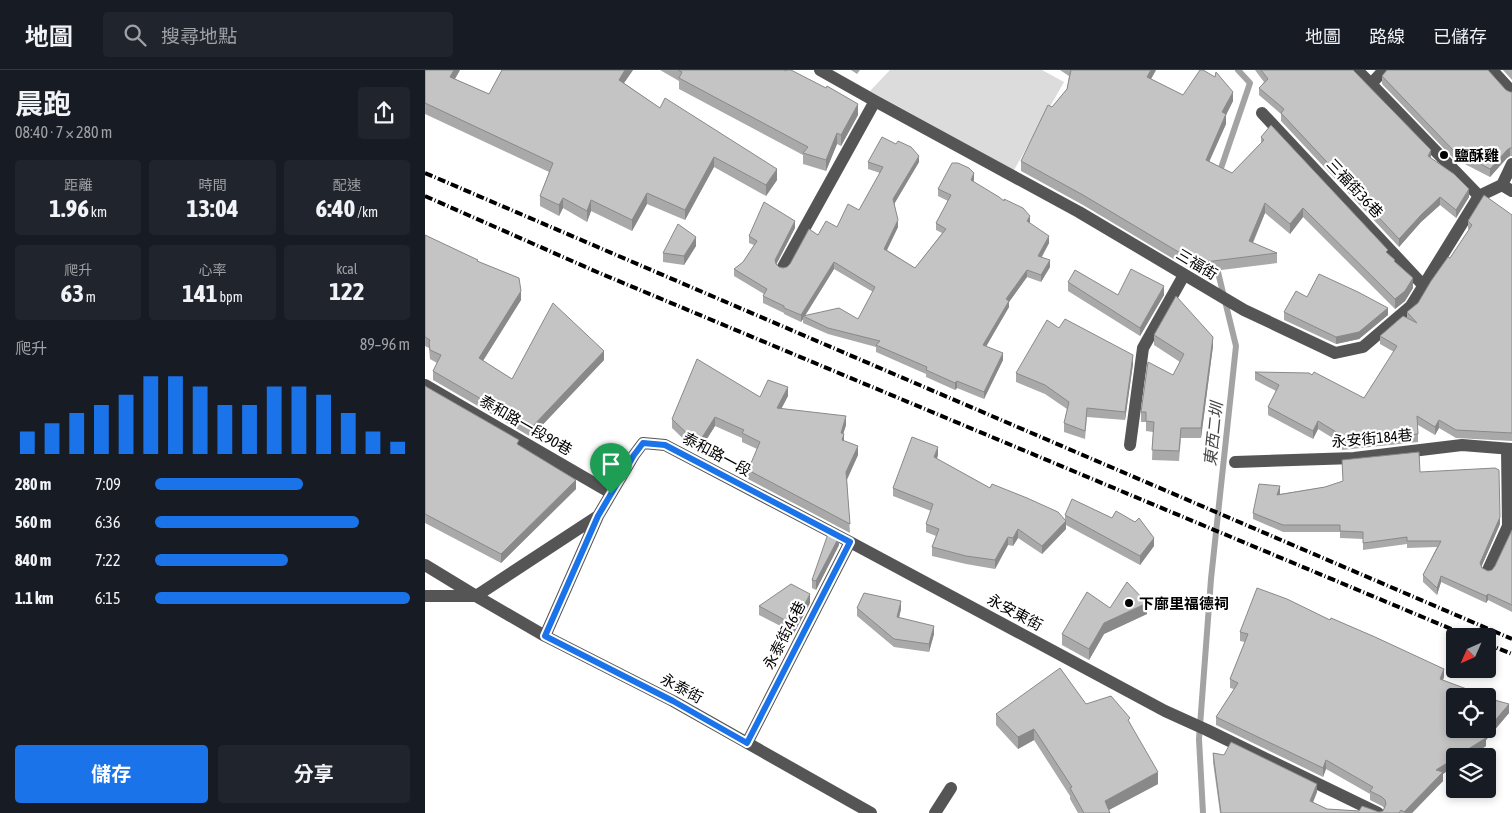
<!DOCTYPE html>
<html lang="zh-TW">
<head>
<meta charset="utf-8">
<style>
  body { margin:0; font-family:"Asap Condensed","Noto Sans TC",sans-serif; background:#20242c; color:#f1f3f6; height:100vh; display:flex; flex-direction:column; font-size:19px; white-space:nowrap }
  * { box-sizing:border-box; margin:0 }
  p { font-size:16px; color:#9ea1a6 }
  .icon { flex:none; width:28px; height:28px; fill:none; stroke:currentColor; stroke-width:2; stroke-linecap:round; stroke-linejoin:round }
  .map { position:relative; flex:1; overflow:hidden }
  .drawer { display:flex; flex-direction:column; background:#171b24; width:425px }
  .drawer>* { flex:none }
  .needle { width:32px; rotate:225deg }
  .controls { position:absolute; left:1021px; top:558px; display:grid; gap:10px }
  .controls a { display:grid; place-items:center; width:50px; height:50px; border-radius:5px; background:#171b24; box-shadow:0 2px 8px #0003; font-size:25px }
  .pin { position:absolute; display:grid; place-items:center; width:42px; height:42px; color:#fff; margin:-51px -21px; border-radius:50% 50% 50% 0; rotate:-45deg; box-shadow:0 0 5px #0007 }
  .pin .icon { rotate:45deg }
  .round { display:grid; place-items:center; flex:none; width:52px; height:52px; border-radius:5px; background:#20242c }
  .overview { display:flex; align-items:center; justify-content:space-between; height:85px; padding:0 15px }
  h1 { font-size:28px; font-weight:700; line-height:38px }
  .metrics { display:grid; grid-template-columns:repeat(3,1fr); gap:8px; height:85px; padding:5px 15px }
  .metrics div { display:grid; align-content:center; border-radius:5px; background:#20242c; text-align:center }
  .metrics b { font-size:25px; font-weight:700 }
  .metrics small { font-size:14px; font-weight:400 }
  .metrics p { font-size:14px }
  .chart { height:140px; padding:10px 15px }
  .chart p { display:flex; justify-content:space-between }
  .chart svg { width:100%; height:90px; margin-top:5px; stroke:#1a73e8; stroke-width:6 }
  .cta { display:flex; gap:10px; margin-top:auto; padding:10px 15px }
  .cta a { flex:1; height:58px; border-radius:5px; background:#1a73e8; color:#fff; font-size:20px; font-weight:700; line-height:58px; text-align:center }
  .cta a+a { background:#20242c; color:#f1f3f6 }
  ul { padding:0 15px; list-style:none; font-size:16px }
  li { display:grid; grid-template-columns:80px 60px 1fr; align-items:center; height:38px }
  li i { height:12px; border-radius:6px; background:#1a73e8 }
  header { display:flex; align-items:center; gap:30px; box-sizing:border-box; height:70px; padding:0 25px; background:#171b24; border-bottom:1px solid #363941 }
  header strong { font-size:24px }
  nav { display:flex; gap:28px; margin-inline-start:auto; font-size:18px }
  .search { width:350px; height:45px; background:#20242c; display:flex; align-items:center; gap:12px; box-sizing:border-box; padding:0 18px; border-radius:5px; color:#9ea1a6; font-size:19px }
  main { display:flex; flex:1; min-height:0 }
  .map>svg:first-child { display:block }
  .green { fill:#dcdcdc }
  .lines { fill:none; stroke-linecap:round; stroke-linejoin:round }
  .stream { stroke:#a3a3a3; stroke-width:6 }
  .minor { stroke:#555; stroke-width:12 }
  .rail { stroke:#000; stroke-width:4; stroke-dasharray:8 2.5 1 2.5; stroke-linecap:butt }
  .wall { fill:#a9a9a9; fill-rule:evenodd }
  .shaded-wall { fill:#898989 }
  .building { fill:#c4c4c4; stroke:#898989 }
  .route-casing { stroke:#fff; stroke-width:10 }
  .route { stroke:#1a73e8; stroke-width:6 }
  .poi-dot { fill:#000; stroke:#fff; stroke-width:2 }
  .labels { text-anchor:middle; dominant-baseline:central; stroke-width:4.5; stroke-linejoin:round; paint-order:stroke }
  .poi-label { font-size:15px; font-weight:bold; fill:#000; stroke:#fff; text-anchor:start }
  .street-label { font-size:15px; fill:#000; stroke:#fff }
  .water-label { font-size:16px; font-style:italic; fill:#444; stroke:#fff }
</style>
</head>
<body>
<header>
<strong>地圖</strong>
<div class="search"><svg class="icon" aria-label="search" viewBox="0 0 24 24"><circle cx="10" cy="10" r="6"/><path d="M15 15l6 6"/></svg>搜尋地點</div>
<nav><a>地圖</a><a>路線</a><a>已儲存</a></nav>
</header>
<main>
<section class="drawer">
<div class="overview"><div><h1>晨跑</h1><p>08:40 · 7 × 280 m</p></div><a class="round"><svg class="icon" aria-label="share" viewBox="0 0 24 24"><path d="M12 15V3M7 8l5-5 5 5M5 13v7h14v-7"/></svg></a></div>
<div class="metrics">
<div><p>距離</p><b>1.96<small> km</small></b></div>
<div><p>時間</p><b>13:04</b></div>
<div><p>配速</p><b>6:40<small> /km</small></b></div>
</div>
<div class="metrics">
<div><p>爬升</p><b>63<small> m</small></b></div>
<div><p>心率</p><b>141<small> bpm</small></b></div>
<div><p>kcal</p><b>122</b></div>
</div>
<div class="chart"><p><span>爬升</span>89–96 m</p>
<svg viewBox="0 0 160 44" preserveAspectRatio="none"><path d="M5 44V33M15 44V29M25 44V24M35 44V20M45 44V15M55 44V6M65 44V6M75 44V11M85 44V20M95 44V20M105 44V11M115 44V11M125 44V15M135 44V24M145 44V33M155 44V38"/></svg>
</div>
<ul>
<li><b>280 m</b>7:09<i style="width:58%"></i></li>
<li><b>560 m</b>6:36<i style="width:80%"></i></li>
<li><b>840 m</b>7:22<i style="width:52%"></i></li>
<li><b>1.1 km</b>6:15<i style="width:100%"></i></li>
</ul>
<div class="cta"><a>儲存</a><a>分享</a></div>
</section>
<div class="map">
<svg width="1087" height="743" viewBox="0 0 1087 743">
  <rect width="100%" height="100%" fill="#fff"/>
  <!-- green -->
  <path class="green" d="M 465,0 L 617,0 L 639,12 L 589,100 L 445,21 Z"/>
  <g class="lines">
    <!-- stream -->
    <path class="stream" d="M 794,104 L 825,13 L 813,0
      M 778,743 L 774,669 L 786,509 L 811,276 L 791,194"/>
    <!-- minor -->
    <path class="minor" d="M 395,0 L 450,31 L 654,142 L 819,240 L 910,283 L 938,277 L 986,236 L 1054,126 L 1077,115 L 1087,121
      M 932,0 L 946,14
      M 959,0 L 946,14 L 1054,126
      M 1067,0 L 1087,22
      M 837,43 L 998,215
      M 1077,115 L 1087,94
      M 358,197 L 450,31
      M 0,315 L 186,423
      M 705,375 L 718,278 L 759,205
      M 810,392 L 929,388 L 1037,375 L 1087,379
      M 0,495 L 51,526 L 120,566 L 248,631 L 446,743
      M 1063,500 L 1083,456 L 1082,379
      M 0,526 L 51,526 L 173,446
      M 120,566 L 173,446 L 209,385 L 218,373 L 240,375 L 425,472 L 740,641 L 782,660 L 953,743
      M 322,673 L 425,472
      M 510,743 L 526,718"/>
    <!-- rail -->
    <path class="rail" d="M 0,103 L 1087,569
      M 0,126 L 172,202 L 1043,566
      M 1062,574 L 1087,584"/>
  </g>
  <!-- wall -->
  <path class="wall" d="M 0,0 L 35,0 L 30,9 L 64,24 L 77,0 L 208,0 L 199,13 L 235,38 L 352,110 L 341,126 L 289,97 L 260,150 L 222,134 L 207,161 L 166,141 L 162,152 L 138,138 L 134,146 L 115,136 L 115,126 L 124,102 L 0,44 Z
    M 235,0 L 359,0 L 433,45 L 416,76 L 412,74 L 401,101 L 378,94 L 378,85 L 254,19 L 254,11 Z
    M 426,0 L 435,0 L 432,4 Z
    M 635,0 L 731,0 L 726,9 L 758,25 L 808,31 L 801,45 L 801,54 L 784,91 L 807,103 L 836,73 L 836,67 L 963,184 L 988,218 L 980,231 L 970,239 L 878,147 L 865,164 L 840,143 L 828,173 L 852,183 L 852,193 L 772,203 L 658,135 L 596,101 L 596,91 L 627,37 L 642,19 L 644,6 Z
    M 830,0 L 928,0 L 1006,88 L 1044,127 L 1031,148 L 1015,135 L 996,152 L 974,177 L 856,51 L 856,44 L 834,25 L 834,18 L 839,12 Z
    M 1078,0 L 1087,0 L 1087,10 Z
    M 957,6 L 1081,20 L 1085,22 L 1087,22 L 1087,86 L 1085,86 L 1082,88 L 1065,107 L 1028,88 L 957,14 Z
    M 443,92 L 494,92 L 469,134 L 473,157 L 462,180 L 490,198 L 517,163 L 511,160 L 511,153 L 523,131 L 513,126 L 513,119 L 549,110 L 549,112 L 605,153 L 624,173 L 617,187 L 625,197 L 616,212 L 602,207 L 584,232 L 584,237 L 561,276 L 578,290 L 559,329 L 532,318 L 530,320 L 501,307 L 501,304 L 451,282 L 451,277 L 403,264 L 378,253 L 378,249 L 376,252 L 359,244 L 359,243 L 338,233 L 338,226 L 339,224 L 309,206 L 309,199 L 318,192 L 329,175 L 324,173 L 324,166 L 370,158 L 351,194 L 354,197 L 358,198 L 362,197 L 393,165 L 412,157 L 434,140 L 455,103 L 443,99 ZM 409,199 L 448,222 L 433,249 L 380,246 Z
    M 1087,145 L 1087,371 L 1031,368 L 1014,358 L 1010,365 L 993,355 L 993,372 L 917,380 L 916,373 L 893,359 L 888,369 L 843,345 L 843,337 L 851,321 L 830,310 L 830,302 L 939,328 L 969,282 L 955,274 L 955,266 L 982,248 L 982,242 L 993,233 L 1025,188 L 1044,160 L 1043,159 L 1043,151 Z
    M 0,165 L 53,191 L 96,230 L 58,291 L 87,309 L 179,290 L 106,367 L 8,310 L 8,301 L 12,293 L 5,289 L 4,278 L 0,276 Z
    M 271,176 L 259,195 L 238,192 L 238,183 Z
    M 643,212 L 693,225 L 739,225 L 715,266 L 643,221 Z
    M 882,227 L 963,245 L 934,269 L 911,274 L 859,250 L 859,242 Z
    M 634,258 L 708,294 L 700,350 L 662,347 L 660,369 L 639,362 L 639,353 L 642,339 L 620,324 L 591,312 L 591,303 Z
    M 729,265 L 788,276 L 776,368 L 756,368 L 754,391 L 727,390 L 728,362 L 721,361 L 721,352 L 716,352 L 716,342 L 748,305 L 755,292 L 729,275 Z
    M 0,316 L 94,376 L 151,419 L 76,493 L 0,453 Z
    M 363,326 L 356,339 L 421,355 L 418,364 L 419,371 L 433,385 L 422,410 L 425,463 L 323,409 L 323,400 L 332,379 L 317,372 L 317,368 L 290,356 L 273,383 L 247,358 L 247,349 L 335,327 Z
    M 513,385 L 512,389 L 565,418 L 640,450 L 640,445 L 729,476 L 715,495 L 641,455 L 641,459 L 617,484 L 593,468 L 588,476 L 583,475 L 570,499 L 541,494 L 507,486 L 507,477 L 511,466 L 501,462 L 501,454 L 506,441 L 468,426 L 468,418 Z
    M 995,402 L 1075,454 L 1056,497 L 1057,498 L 1063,501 L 1067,500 L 1070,496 L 1087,460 L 1087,542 L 1063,530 L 1061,533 L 1016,512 L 1012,525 L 998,512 L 998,505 L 1012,477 L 982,478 L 982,474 L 938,480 L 938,469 L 915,468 L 915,462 L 858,462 L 828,449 L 828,443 L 855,423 L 855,424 Z
    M 414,475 L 391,520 L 387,518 L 387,510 Z
    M 385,533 L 369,563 L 334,545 L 334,536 Z
    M 432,538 L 476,539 L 474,548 L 509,564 L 504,582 L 469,577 L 432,546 Z
    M 685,538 L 722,544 L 679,564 L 664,590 L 637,575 L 637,564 Z
    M 815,562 L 1019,607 L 1018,610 L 1047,623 L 1084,643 L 1061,670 L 1061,676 L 1046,686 L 1030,686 L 1018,704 L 1018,711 L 987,743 L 795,743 L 788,692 L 788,683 L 892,722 L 888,732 L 902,739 L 954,742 L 958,741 L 959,738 L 957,736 L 945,730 L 945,724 L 901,699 L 898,707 L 791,655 L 791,647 L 809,619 L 805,618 L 805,609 L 820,572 L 815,571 Z
    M 661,634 L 705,653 L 733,714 L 684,740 L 685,743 L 653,743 L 645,729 L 645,726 L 609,670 L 593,679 L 571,655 L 571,644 Z"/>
  <!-- shaded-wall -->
  <path class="shaded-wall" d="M 29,0 L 35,0 L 25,17 L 25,7 Z
    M 200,0 L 208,0 L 194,20 L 194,10 Z
    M 726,0 L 731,0 L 722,16 L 722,7 Z
    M 808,22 L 808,31 L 801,45 L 801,54 L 781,99 L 781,90 L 797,42 Z
    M 433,34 L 433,45 L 416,76 L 416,65 Z
    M 412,63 L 412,74 L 401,101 L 401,90 Z
    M 1085,78 L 1085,86 L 1082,88 L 1065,107 L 1065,99 L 1082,80 Z
    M 1006,80 L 1006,88 L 1003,86 Z
    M 494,86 L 494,92 L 468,136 L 468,129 Z
    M 289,87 L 289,97 L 260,150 L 260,140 Z
    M 352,99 L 352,110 L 341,126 L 341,115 Z
    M 549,103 L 549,110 L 546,117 L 546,110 Z
    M 1044,119 L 1044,127 L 1031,148 L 1031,140 Z
    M 222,123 L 222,134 L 207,161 L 207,150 Z
    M 1015,127 L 1015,135 L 996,152 L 974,177 L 974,169 L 996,145 Z
    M 138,128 L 138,138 L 134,146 L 134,135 Z
    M 166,130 L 166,141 L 162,152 L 162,141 Z
    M 840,133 L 840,143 L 824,181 L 824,171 Z
    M 878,138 L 878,147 L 865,164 L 865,154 Z
    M 605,146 L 605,153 L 602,158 L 602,151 Z
    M 473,150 L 473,157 L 459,186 L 459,179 Z
    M 370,151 L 370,158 L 350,197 L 350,190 Z
    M 624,166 L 624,173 L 613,193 L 613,186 Z
    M 271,167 L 271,176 L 259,195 L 259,186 Z
    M 625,190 L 625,197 L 616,212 L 616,205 Z
    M 409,192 L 409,199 L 379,247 L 378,246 L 378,249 L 376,252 L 376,245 Z
    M 602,200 L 602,207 L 584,232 L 584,237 L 558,282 L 558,275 L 581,229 Z
    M 988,208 L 988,218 L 980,231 L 970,239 L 970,229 Z
    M 739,216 L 739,225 L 715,266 L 715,258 Z
    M 96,221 L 96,230 L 54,297 L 54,288 Z
    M 963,238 L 963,245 L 934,269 L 911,274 L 911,267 Z
    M 788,267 L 788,276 L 776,368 L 776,358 Z
    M 179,281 L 179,290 L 106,367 L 106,358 Z
    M 578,283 L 578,290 L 559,329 L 559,322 Z
    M 708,285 L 708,294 L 700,350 L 700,342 Z
    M 532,311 L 532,318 L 530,320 L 530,313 Z
    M 363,317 L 363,326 L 352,347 L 352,338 Z
    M 421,346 L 421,355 L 417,368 L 419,364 L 419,373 L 417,370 L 416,363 Z
    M 290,347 L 290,356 L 273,383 L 273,374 Z
    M 1014,350 L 1014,358 L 1010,365 L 1010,357 Z
    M 893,351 L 893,359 L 888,369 L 888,361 Z
    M 433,376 L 433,385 L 421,411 L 421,402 Z
    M 513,377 L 513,385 L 509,396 L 509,387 Z
    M 151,410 L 151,419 L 76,493 L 76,484 Z
    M 855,416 L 855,423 L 852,432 L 852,425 Z
    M 1075,447 L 1075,454 L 1055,500 L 1055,493 Z
    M 641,451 L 641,459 L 617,484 L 617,476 Z
    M 593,459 L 593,468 L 588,476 L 588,468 Z
    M 414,467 L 414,475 L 391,520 L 391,511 Z
    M 583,467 L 583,475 L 570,499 L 570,490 Z
    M 729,468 L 729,476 L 715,495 L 715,486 Z
    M 1016,506 L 1016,512 L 1012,525 L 1012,518 Z
    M 385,524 L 385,533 L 369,563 L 369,555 Z
    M 1063,524 L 1063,530 L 1061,533 L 1061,526 Z
    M 476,531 L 476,539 L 472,555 L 472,547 Z
    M 722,533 L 722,544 L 679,564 L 664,590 L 664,579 L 679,553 Z
    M 509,556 L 509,564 L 504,582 L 504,574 Z
    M 1019,599 L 1019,607 L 1015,618 L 1015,609 Z
    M 1084,634 L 1084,643 L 1061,670 L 1061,676 L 1046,686 L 1032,686 L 1058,665 Z
    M 609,659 L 609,670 L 593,679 L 593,667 Z
    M 1030,688 L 1030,696 L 1018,704 L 1018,711 L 987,743 L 979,743 L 1011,700 Z
    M 901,690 L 901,699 L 898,707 L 898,698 Z
    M 733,702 L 733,714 L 680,742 L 680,731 Z
    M 892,714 L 892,722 L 885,740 L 885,731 Z"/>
  <!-- building -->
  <path class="building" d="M 0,0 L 29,0 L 25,7 L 64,24 L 77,0 L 200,0 L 194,10 L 235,38 L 240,28 L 352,99 L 341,115 L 289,87 L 260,140 L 222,123 L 207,150 L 166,130 L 162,141 L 138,128 L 134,135 L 115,126 L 128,93 L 0,33 Z
    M 253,0 L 359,0 L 361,1 L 361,0 L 366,0 L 401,18 L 402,16 L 433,34 L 416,65 L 412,63 L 401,90 L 378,83 L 383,77 L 254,8 L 257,2 Z
    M 646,0 L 726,0 L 722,7 L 758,25 L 775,0 L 778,0 L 790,7 L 791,2 L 808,22 L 797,42 L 801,44 L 781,90 L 807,103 L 839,70 L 836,67 L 846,55 L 963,180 L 961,182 L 970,190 L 969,191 L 988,208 L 980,221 L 970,229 L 878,138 L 865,154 L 840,133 L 824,171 L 852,183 L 772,193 L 658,125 L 596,91 L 623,35 L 627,37 L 642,19 Z
    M 836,0 L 928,0 L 1006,80 L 1003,86 L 1029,104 L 1044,119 L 1031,140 L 1015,127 L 996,145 L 974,169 L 856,43 L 859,39 L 834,18 L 843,9 Z
    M 962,0 L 1063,0 L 1081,20 L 1085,22 L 1087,22 L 1087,78 L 1085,78 L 1082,80 L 1065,99 L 1028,80 L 957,6 Z
    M 457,67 L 471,74 L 473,71 L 486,77 L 494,86 L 468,129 L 473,150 L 459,179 L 490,198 L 521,159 L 511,153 L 526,125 L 513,119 L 527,93 L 533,93 L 544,98 L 549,103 L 546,110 L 574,127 L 579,131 L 579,129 L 598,138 L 605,146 L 602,151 L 624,166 L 613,186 L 625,190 L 616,205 L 602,200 L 581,229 L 584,231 L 558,275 L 578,283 L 559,322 L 532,311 L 530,313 L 501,300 L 502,297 L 451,275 L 455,271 L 403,258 L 378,246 L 414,238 L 433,249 L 450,217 L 409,192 L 376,245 L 359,238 L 359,236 L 338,226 L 342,219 L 309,199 L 318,192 L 332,171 L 324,166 L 339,132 L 370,151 L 350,190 L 351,194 L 354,197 L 358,198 L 362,197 L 365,194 L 384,159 L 393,165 L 401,151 L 412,157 L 423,134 L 434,140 L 458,97 L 443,92 Z
    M 1059,125 L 1087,145 L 1087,363 L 1031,360 L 1014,350 L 1010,357 L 992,346 L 993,364 L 917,372 L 916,365 L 893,351 L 888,361 L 843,337 L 854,315 L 830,302 L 884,303 L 887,305 L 889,302 L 939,328 L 972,276 L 955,266 L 978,246 L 992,253 L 982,242 L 993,233 L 1006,211 L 1023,187 L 1025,188 L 1047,155 L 1043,151 Z
    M 253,154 L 271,167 L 259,186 L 238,183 Z
    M 0,165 L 53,190 L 52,191 L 94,208 L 96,221 L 54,288 L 87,309 L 128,233 L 179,281 L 106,358 L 8,301 L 16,285 L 5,280 L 4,272 L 5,270 L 0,267 Z
    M 706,199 L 739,216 L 715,258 L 643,212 L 650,200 L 693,225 Z
    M 894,204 L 933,222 L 963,238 L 934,262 L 911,267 L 859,242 L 871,221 L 882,227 Z
    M 751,226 L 788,267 L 776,358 L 756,358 L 754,381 L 727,380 L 729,352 L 721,351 L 721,342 L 716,342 L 723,292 L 748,305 L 759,284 L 729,265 Z
    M 640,249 L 708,285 L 700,342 L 662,338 L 660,361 L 639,353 L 644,332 L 620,315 L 591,303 L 622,250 L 634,258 Z
    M 272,289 L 335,327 L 343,310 L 363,317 L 352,338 L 421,346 L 416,363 L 419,364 L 417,370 L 433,376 L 421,402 L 425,454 L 323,400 L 335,372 L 317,363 L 319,360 L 290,347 L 273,374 L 247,349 Z
    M 0,316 L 94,370 L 92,374 L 151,410 L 76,484 L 0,444 Z
    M 487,367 L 513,377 L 509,387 L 565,418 L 567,414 L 602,428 L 633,442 L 641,451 L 617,476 L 593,459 L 588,468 L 583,467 L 570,490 L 541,486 L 507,477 L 514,459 L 501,454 L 508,434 L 468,418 Z
    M 994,382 L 995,402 L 1070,398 L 1074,400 L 1075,447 L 1055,493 L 1057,498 L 1063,501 L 1067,500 L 1070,496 L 1087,460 L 1087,535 L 1063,524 L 1061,526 L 1016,506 L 1012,518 L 998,505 L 1016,471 L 982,471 L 982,467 L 938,473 L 938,462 L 915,461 L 915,455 L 858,455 L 828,443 L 834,414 L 855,416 L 852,425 L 900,417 L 918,411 L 917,390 Z
    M 647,429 L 687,448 L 691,441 L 710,452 L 714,448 L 729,468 L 715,486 L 640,445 Z
    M 404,461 L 414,467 L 391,511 L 387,510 Z
    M 702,512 L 722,533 L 679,553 L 664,579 L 637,564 L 662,522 L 685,538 Z
    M 366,514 L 385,524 L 369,555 L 334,536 Z
    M 832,518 L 862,529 L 905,550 L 906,548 L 950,567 L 1019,599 L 1015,609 L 1047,621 L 1046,623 L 1058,626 L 1030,626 L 1030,659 L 1062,659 L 1062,628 L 1084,634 L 1058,665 L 1061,668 L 1032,686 L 1030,686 L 1030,688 L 1011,700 L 1018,702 L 979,742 L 976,740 L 974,743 L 796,743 L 788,683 L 799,685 L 806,672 L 892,714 L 885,731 L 902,739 L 934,741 L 937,736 L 954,742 L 958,741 L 961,734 L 960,730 L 957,727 L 945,721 L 948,717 L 901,690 L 898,698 L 791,647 L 813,613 L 805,609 L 823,564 L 815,562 Z
    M 439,523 L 476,531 L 472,547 L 509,556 L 504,574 L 469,569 L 432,538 Z
    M 635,598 L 661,634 L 686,626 L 705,648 L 703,650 L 733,702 L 680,731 L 685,743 L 659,743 L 645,718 L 647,717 L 609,659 L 593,667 L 571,644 Z"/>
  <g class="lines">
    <!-- route casing -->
    <g class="route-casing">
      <path id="route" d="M 218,373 L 240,375 L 425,472 L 322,673 L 248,631 L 120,566 L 173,446 L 209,385 Z"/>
    </g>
    <!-- route -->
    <use href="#route" class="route"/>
  </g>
  <!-- markers -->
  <g class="poi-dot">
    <circle cx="1019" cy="85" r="5"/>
    <circle cx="704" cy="533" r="5"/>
  </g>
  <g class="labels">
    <!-- poi labels -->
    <g class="poi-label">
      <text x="1029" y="85">鹽酥雞</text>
      <text x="714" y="533">下廍里福德祠</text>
    </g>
    <!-- street labels -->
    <g class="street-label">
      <text transform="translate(930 118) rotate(47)">三福街36巷</text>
      <text transform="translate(772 194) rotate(31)">三福街</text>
      <text transform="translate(101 355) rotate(30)">泰和路一段90巷</text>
      <text transform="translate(947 368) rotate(-5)">永安街184巷</text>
      <text transform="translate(292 384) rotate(28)">泰和路一段</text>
      <text transform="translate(590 542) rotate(28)">永安東街</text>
      <text transform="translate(359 565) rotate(-63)">永泰街46巷</text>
      <text transform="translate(257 618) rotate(28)">永泰街</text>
    </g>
    <!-- water labels -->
    <g class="water-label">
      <text transform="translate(788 364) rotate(-84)">東西二圳</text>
    </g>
  </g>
</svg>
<div class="controls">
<a><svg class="needle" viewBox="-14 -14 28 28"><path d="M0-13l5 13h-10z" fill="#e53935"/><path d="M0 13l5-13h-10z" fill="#9ea1a6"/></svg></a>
<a><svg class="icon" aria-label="locate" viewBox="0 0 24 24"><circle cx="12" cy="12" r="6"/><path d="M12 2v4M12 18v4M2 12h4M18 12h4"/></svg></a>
<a><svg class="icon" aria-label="layers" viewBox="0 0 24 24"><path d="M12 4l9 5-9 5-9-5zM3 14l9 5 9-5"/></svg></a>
</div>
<div class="pin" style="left:186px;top:424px;background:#1e9e55"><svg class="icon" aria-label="arrive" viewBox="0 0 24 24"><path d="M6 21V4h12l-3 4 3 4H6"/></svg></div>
</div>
</main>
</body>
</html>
